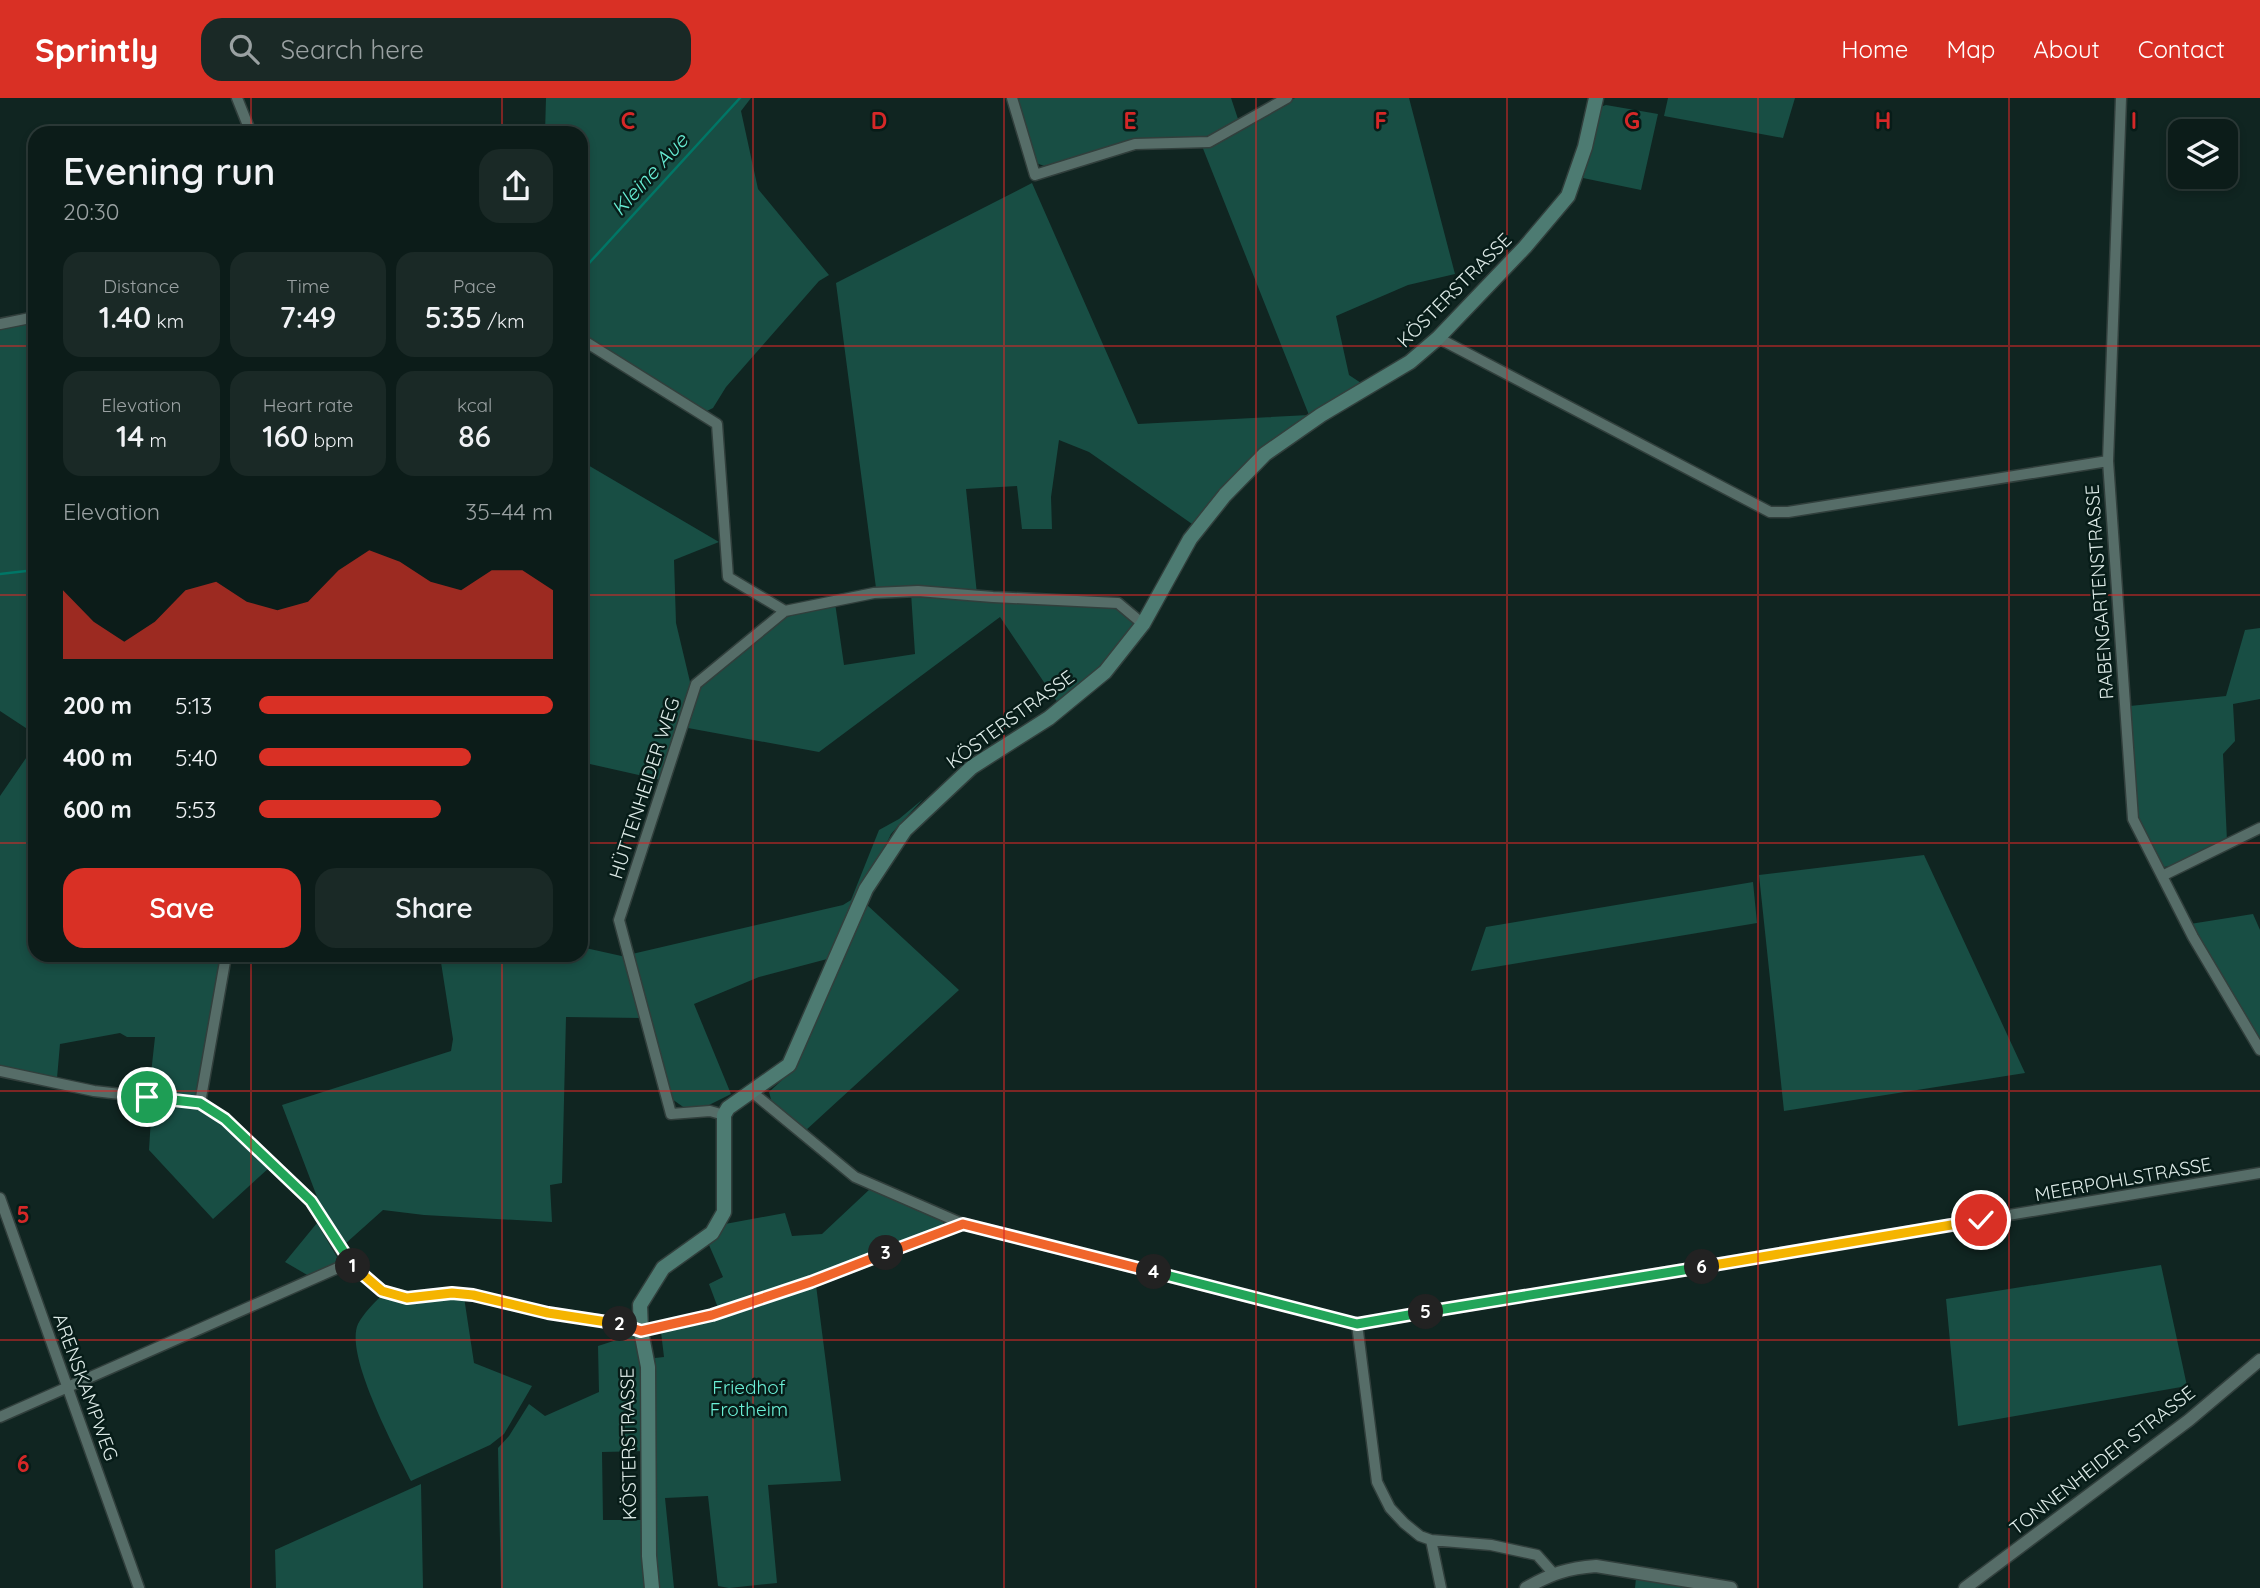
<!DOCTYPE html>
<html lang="en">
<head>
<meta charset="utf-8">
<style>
  body { margin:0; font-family:Quicksand,sans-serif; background:#1a2926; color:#f1f3f6; height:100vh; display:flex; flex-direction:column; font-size:26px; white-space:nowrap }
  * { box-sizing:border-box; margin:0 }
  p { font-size:23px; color:#9aa1a2 }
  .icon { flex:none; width:38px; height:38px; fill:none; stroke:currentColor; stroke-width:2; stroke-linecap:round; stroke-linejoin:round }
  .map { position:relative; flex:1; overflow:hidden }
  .side { position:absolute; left:28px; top:28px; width:560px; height:836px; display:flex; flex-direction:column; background:#0c1c19; border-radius:21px; box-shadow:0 4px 10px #0003,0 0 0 2px #2c3a38 }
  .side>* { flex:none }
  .fabs { position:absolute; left:2168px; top:21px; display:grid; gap:14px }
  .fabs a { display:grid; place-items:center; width:70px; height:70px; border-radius:14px; background:#0c1c19; box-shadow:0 4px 10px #0003,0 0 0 2px #2c3a38; font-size:35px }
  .pin { position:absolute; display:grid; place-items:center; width:60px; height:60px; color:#fff; margin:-30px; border:4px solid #fff; border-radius:50%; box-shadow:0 2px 7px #0007 }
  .km { position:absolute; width:35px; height:35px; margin:-18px; border-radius:50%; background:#222; color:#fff; font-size:19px; line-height:35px; text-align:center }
  .round { display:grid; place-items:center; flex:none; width:74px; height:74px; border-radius:21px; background:#1a2926 }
  .summary { display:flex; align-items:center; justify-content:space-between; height:119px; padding:0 35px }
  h1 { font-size:38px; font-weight:600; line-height:52px }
  .metrics { display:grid; grid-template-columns:repeat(3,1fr); gap:10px; height:119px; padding:7px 35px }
  .metrics div { display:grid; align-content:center; border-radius:18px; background:#1a2926; text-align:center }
  .metrics b { font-size:30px; font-weight:600 }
  .metrics small { font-size:19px; font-weight:400 }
  .metrics p { font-size:19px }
  .chart { height:196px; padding:14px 35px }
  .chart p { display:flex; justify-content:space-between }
  .chart svg { width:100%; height:126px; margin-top:7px; fill:#d93025; opacity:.7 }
  .cta { display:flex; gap:14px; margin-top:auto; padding:14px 35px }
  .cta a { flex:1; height:80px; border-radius:21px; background:#d93025; color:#fff; font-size:28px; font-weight:600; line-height:80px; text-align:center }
  .cta a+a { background:#1a2926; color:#f1f3f6 }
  ul { padding:0 35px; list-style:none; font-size:23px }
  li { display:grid; grid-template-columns:112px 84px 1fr; align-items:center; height:52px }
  li i { height:18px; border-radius:9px; background:#d93025 }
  header { display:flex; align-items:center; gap:42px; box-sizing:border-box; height:98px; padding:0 35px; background:#d93025; color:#fff }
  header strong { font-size:33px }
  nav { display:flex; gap:38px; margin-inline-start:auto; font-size:24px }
  .search { width:490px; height:63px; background:#1a2926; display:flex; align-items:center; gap:18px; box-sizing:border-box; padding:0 24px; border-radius:21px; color:#9aa1a2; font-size:26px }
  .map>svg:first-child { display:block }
  .green { fill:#184e44 }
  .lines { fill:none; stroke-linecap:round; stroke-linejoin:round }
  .stream { stroke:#007666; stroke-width:2.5 }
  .minor-casing { stroke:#313f3c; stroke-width:13 }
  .tertiary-casing { stroke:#313f3c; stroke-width:15 }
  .secondary-casing { stroke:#313f3c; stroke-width:17 }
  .minor { stroke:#566d68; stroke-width:10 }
  .tertiary { stroke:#566d68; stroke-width:12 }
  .secondary { stroke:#4d7b72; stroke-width:14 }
  .split-1-casing { stroke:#fff; stroke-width:14 }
  .split-2-casing { stroke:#fff; stroke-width:14 }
  .split-3-casing { stroke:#fff; stroke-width:14 }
  .split-4-casing { stroke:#fff; stroke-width:14 }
  .split-5-casing { stroke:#fff; stroke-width:14 }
  .split-6-casing { stroke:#fff; stroke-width:14 }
  .split-7-casing { stroke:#fff; stroke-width:14 }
  .split-1 { stroke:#22a559; stroke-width:9 }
  .split-2 { stroke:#f5b400; stroke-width:9 }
  .split-3 { stroke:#f0652b; stroke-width:9 }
  .split-4 { stroke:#f0652b; stroke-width:9 }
  .split-5 { stroke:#22a559; stroke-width:9 }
  .split-6 { stroke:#22a559; stroke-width:9 }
  .split-7 { stroke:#f5b400; stroke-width:9 }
  .grid { fill:none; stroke:#d62828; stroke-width:2; stroke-opacity:0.55 }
  .labels { text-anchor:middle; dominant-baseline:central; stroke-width:5; stroke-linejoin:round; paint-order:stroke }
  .street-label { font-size:19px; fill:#deebe8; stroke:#071c18 }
  .park-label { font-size:19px; fill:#6bf0d7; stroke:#071c18 }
  .water-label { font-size:21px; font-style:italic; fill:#67ecd3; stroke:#071c18 }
  .grid-label { font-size:23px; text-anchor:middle; font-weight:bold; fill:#d62828; stroke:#071c18; stroke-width:5; stroke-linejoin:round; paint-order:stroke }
</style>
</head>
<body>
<header>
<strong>Sprintly</strong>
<div class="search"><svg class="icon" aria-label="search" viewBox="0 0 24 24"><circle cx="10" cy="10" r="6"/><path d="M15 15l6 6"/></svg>Search here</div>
<nav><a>Home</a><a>Map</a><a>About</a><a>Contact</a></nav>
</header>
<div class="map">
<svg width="2260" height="1490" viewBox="0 0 2260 1490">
  <rect width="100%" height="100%" fill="#102521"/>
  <!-- green -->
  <path class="green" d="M 546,0 L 751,0 L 741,13 L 758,91 L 829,177 L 819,183 L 726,289 L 713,310 L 705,314 L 581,238 L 581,35 L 545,35 Z
    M 1016,0 L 1231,0 L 1239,24 L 1205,39 L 1137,41 L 1050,70 L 1036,65 Z
    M 1295,0 L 1409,0 L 1455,176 L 1408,187 L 1336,218 L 1349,277 L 1364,287 L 1310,317 L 1195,428 L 1089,354 L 1059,342 L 1051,399 L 1052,431 L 1022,431 L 1017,388 L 966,391 L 977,496 L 876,490 L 836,185 L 1032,85 L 1138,326 L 1309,317 L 1202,48 Z
    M 1668,0 L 1795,0 L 1783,40 L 1664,18 Z
    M 1606,7 L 1658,16 L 1641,92 L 1583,80 L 1600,9 Z
    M 35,224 L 35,636 L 0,613 L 0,231 Z
    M 581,363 L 719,444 L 674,462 L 676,525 L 691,588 L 661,682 L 581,664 Z
    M 911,495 L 1117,506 L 1140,526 L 1104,572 L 1060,608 L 1000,519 L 819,654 L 688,630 L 698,588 L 787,519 L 835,505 L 844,567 L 915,556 Z
    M 2260,530 L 2260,601 L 2233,606 L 2235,643 L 2223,656 L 2227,743 L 2172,768 L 2164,769 L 2155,758 L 2136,714 L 2130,608 L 2226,598 L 2245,532 Z
    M 35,647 L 35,858 L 222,858 L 199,993 L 193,999 L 149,994 L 155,939 L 127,939 L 120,935 L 60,946 L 57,980 L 0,968 L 0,698 Z
    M 923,701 L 891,736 L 831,860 L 759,879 L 694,906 L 731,996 L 705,1009 L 686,1011 L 672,1001 L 632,856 L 843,807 L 851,802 L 879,732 L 899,721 Z
    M 1924,757 L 2025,975 L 1784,1013 L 1759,777 Z
    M 1753,784 L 1757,825 L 1471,873 L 1486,829 Z
    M 866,806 L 959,892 L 805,1033 L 772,1005 L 769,994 L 794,971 Z
    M 2253,816 L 2260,832 L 2260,948 L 2190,826 Z
    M 581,849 L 626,859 L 642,920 L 566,919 L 562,1085 L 550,1087 L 552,1124 L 424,1117 L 383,1112 L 345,1146 L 319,1104 L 282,1007 L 451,953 L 453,941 L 440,858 L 581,858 Z
    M 152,1004 L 197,1010 L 221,1023 L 270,1069 L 213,1121 L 149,1052 Z
    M 870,1091 L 943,1121 L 944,1129 L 718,1210 L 709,1186 L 723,1179 L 709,1147 L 718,1139 L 725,1126 L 785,1115 L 792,1138 L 822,1136 Z
    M 317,1125 L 337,1159 L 335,1166 L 309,1178 L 285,1164 Z
    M 2161,1167 L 2187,1288 L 1958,1328 L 1946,1201 Z
    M 816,1187 L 841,1383 L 768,1387 L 777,1485 L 729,1490 L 718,1488 L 708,1398 L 665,1400 L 674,1490 L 658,1490 C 651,1414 658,1337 655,1260 L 664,1259 L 661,1234 L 735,1215 Z
    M 382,1197 L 464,1199 L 474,1265 L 532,1288 L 504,1336 L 490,1347 L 411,1383 C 396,1352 344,1257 358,1226 C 363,1216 374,1205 382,1197 Z
    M 638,1235 L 643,1269 L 646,1353 L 602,1354 L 603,1422 L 643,1422 L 643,1475 L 645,1490 L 501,1490 L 498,1350 L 509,1338 L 529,1306 L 545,1318 L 599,1294 L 598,1248 Z
    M 421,1386 L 423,1490 L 276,1490 L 275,1452 Z
    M 1636,1480 L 1701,1490 L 1635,1490 Z"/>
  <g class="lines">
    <!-- stream -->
    <path class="stream" d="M 581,174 L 740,0
      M 0,476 L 35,472"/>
    <!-- minor casing -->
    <g class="minor-casing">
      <path id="minor" d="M 237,0 L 251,35
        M 1012,0 L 1035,77 L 1135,46 L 1209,44 L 1287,0
        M 2121,0 L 2108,363 L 2133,721 L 2193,839 L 2260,952
        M 0,226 L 35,219
        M 1438,240 L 1770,414 L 1788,414 L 2108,363
        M 581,241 L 717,326 L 728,479 L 785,513
        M 2162,778 L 2260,730
        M 0,973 L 94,993 L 200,1005 L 225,1021 L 311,1103 L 349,1165 L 382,1193 L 407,1200 L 452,1195 L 473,1197 L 548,1215 L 617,1225 L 641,1233 L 712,1217 L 811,1184 L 963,1126
        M 752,994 L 855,1079 L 963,1126 L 1357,1226 L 2260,1075
        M 200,1005 L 226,858
        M 724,1017 L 710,1013 L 671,1016 L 619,822 L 696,586 L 785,513 L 874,495 L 918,493 L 993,499 L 1118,505 L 1143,526
        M 0,1100 L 139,1490
        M 1357,1226 L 1377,1384 L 1390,1410 L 1404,1425 L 1420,1438 L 1431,1442 L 1441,1490
        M 0,1319 L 349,1165
        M 1431,1442 L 1491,1447 L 1537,1457 L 1553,1475"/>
    </g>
    <!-- tertiary casing -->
    <g class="tertiary-casing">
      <path id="tertiary" d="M 1526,1490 C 1551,1476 1567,1470 1596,1468 L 1731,1490
        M 1965,1490 L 2189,1322 L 2260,1262"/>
    </g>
    <!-- secondary casing -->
    <g class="secondary-casing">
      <path id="secondary" d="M 652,1490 L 649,1458 L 648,1269 L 641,1233 L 640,1207 L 663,1170 L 712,1135 L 724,1114 L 724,1017 L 728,1010 L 789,967 L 866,791 L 905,732 L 972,669 L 1049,620 L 1105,574 L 1143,526 L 1190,441 L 1225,397 L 1265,356 L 1321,317 L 1410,264 L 1438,240 L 1525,149 L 1568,98 L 1585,49 L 1596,0"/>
    </g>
    <!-- minor -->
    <use href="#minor" class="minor"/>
    <!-- tertiary -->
    <use href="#tertiary" class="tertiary"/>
    <!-- secondary -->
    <use href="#secondary" class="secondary"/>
  </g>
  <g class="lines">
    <!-- split-1 casing -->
    <g class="split-1-casing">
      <path id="split-1" d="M 147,999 L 200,1005 L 225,1021 L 311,1103 L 353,1168"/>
    </g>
    <!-- split-2 casing -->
    <g class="split-2-casing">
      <path id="split-2" d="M 353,1168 L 382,1193 L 407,1200 L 452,1195 L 473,1197 L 548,1215 L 620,1226"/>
    </g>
    <!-- split-3 casing -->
    <g class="split-3-casing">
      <path id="split-3" d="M 620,1226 L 641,1233 L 712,1217 L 811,1184 L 886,1155"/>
    </g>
    <!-- split-4 casing -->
    <g class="split-4-casing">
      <path id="split-4" d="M 886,1155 L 963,1126 L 1154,1174"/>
    </g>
    <!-- split-5 casing -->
    <g class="split-5-casing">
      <path id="split-5" d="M 1154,1174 L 1357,1226 L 1426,1214"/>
    </g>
    <!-- split-6 casing -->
    <g class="split-6-casing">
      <path id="split-6" d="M 1426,1214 L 1702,1169"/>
    </g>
    <!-- split-7 casing -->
    <g class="split-7-casing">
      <path id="split-7" d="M 1702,1169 L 1981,1122"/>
    </g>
    <!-- split-1 -->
    <use href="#split-1" class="split-1"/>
    <!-- split-2 -->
    <use href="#split-2" class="split-2"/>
    <!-- split-3 -->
    <use href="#split-3" class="split-3"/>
    <!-- split-4 -->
    <use href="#split-4" class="split-4"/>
    <!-- split-5 -->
    <use href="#split-5" class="split-5"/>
    <!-- split-6 -->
    <use href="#split-6" class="split-6"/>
    <!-- split-7 -->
    <use href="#split-7" class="split-7"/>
  </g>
  <!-- grid -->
  <path class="grid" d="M 251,0 L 251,35M 502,0 L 502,35M 753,0 L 753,1490M 1004,0 L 1004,1490M 1256,0 L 1256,1490M 1507,0 L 1507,1490M 1758,0 L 1758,1490M 2009,0 L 2009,1490M 0,248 L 35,248M 581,248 L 2260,248M 0,497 L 35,497M 581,497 L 2260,497M 0,745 L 35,745M 581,745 L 2260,745M 251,858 L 251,1490M 502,858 L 502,1490M 0,993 L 2260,993M 0,1242 L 2260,1242"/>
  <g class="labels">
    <!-- street labels -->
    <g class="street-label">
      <text transform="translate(1454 192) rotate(-45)">KÖSTERSTRASSE</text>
      <text transform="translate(2099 494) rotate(-94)">RABENGARTENSTRASSE</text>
      <text transform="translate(1010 621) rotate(-36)">KÖSTERSTRASSE</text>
      <text transform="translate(644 690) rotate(-72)">HÜTTENHEIDER WEG</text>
      <text transform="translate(2123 1081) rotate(-10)">MEERPOHLSTRASSE</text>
      <text transform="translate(86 1289) rotate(70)">ARENSKAMPWEG</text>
      <text transform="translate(628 1346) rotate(-91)">KÖSTERSTRASSE</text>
      <text transform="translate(2102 1362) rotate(-38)">TONNENHEIDER STRASSE</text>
    </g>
    <!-- park labels -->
    <g class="park-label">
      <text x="749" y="1289">Friedhof<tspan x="749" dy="22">Frotheim</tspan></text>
    </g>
    <!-- water labels -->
    <g class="water-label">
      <text transform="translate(649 76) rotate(-48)">Kleine Aue</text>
    </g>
  </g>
  <g class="grid-label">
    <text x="628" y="31">C</text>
    <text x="879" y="31">D</text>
    <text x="1130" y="31">E</text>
    <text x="1381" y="31">F</text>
    <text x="1632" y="31">G</text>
    <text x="1883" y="31">H</text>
    <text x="2134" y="31">I</text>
    <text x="23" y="1125">5</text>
    <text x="23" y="1374">6</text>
  </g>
</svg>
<div class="fabs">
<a><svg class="icon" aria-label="layers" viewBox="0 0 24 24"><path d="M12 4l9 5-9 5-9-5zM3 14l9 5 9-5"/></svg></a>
</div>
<div class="pin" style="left:147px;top:999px;background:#1e9e55"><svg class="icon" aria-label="arrive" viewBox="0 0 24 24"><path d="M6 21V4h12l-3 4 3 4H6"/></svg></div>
<div class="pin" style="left:1981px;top:1122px;background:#d93025"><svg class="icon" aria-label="check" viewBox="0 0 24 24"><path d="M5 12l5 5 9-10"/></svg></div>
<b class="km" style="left:353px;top:1168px">1</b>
<b class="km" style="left:620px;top:1226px">2</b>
<b class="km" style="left:886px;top:1155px">3</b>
<b class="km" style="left:1154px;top:1174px">4</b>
<b class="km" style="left:1426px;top:1214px">5</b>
<b class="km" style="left:1702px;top:1169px">6</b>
<section class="side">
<div class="summary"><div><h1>Evening run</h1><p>20:30</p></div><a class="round"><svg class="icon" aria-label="share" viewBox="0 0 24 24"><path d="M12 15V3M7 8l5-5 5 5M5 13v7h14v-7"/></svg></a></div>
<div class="metrics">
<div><p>Distance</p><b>1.40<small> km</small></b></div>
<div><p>Time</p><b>7:49</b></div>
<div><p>Pace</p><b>5:35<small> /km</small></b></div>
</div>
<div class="metrics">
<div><p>Elevation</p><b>14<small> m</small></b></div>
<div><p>Heart rate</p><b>160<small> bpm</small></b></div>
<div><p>kcal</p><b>86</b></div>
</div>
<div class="chart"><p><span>Elevation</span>35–44 m</p>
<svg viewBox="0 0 160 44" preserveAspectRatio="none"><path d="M0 44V20L10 31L20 38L30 31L40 20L50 17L60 24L70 27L80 24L90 13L100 6L110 10L120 17L130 20L140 13L150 13L160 20V44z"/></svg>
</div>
<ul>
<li><b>200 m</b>5:13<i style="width:100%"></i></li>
<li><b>400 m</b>5:40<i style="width:72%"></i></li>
<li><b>600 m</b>5:53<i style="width:62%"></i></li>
</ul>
<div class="cta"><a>Save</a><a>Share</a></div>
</section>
</div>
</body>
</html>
